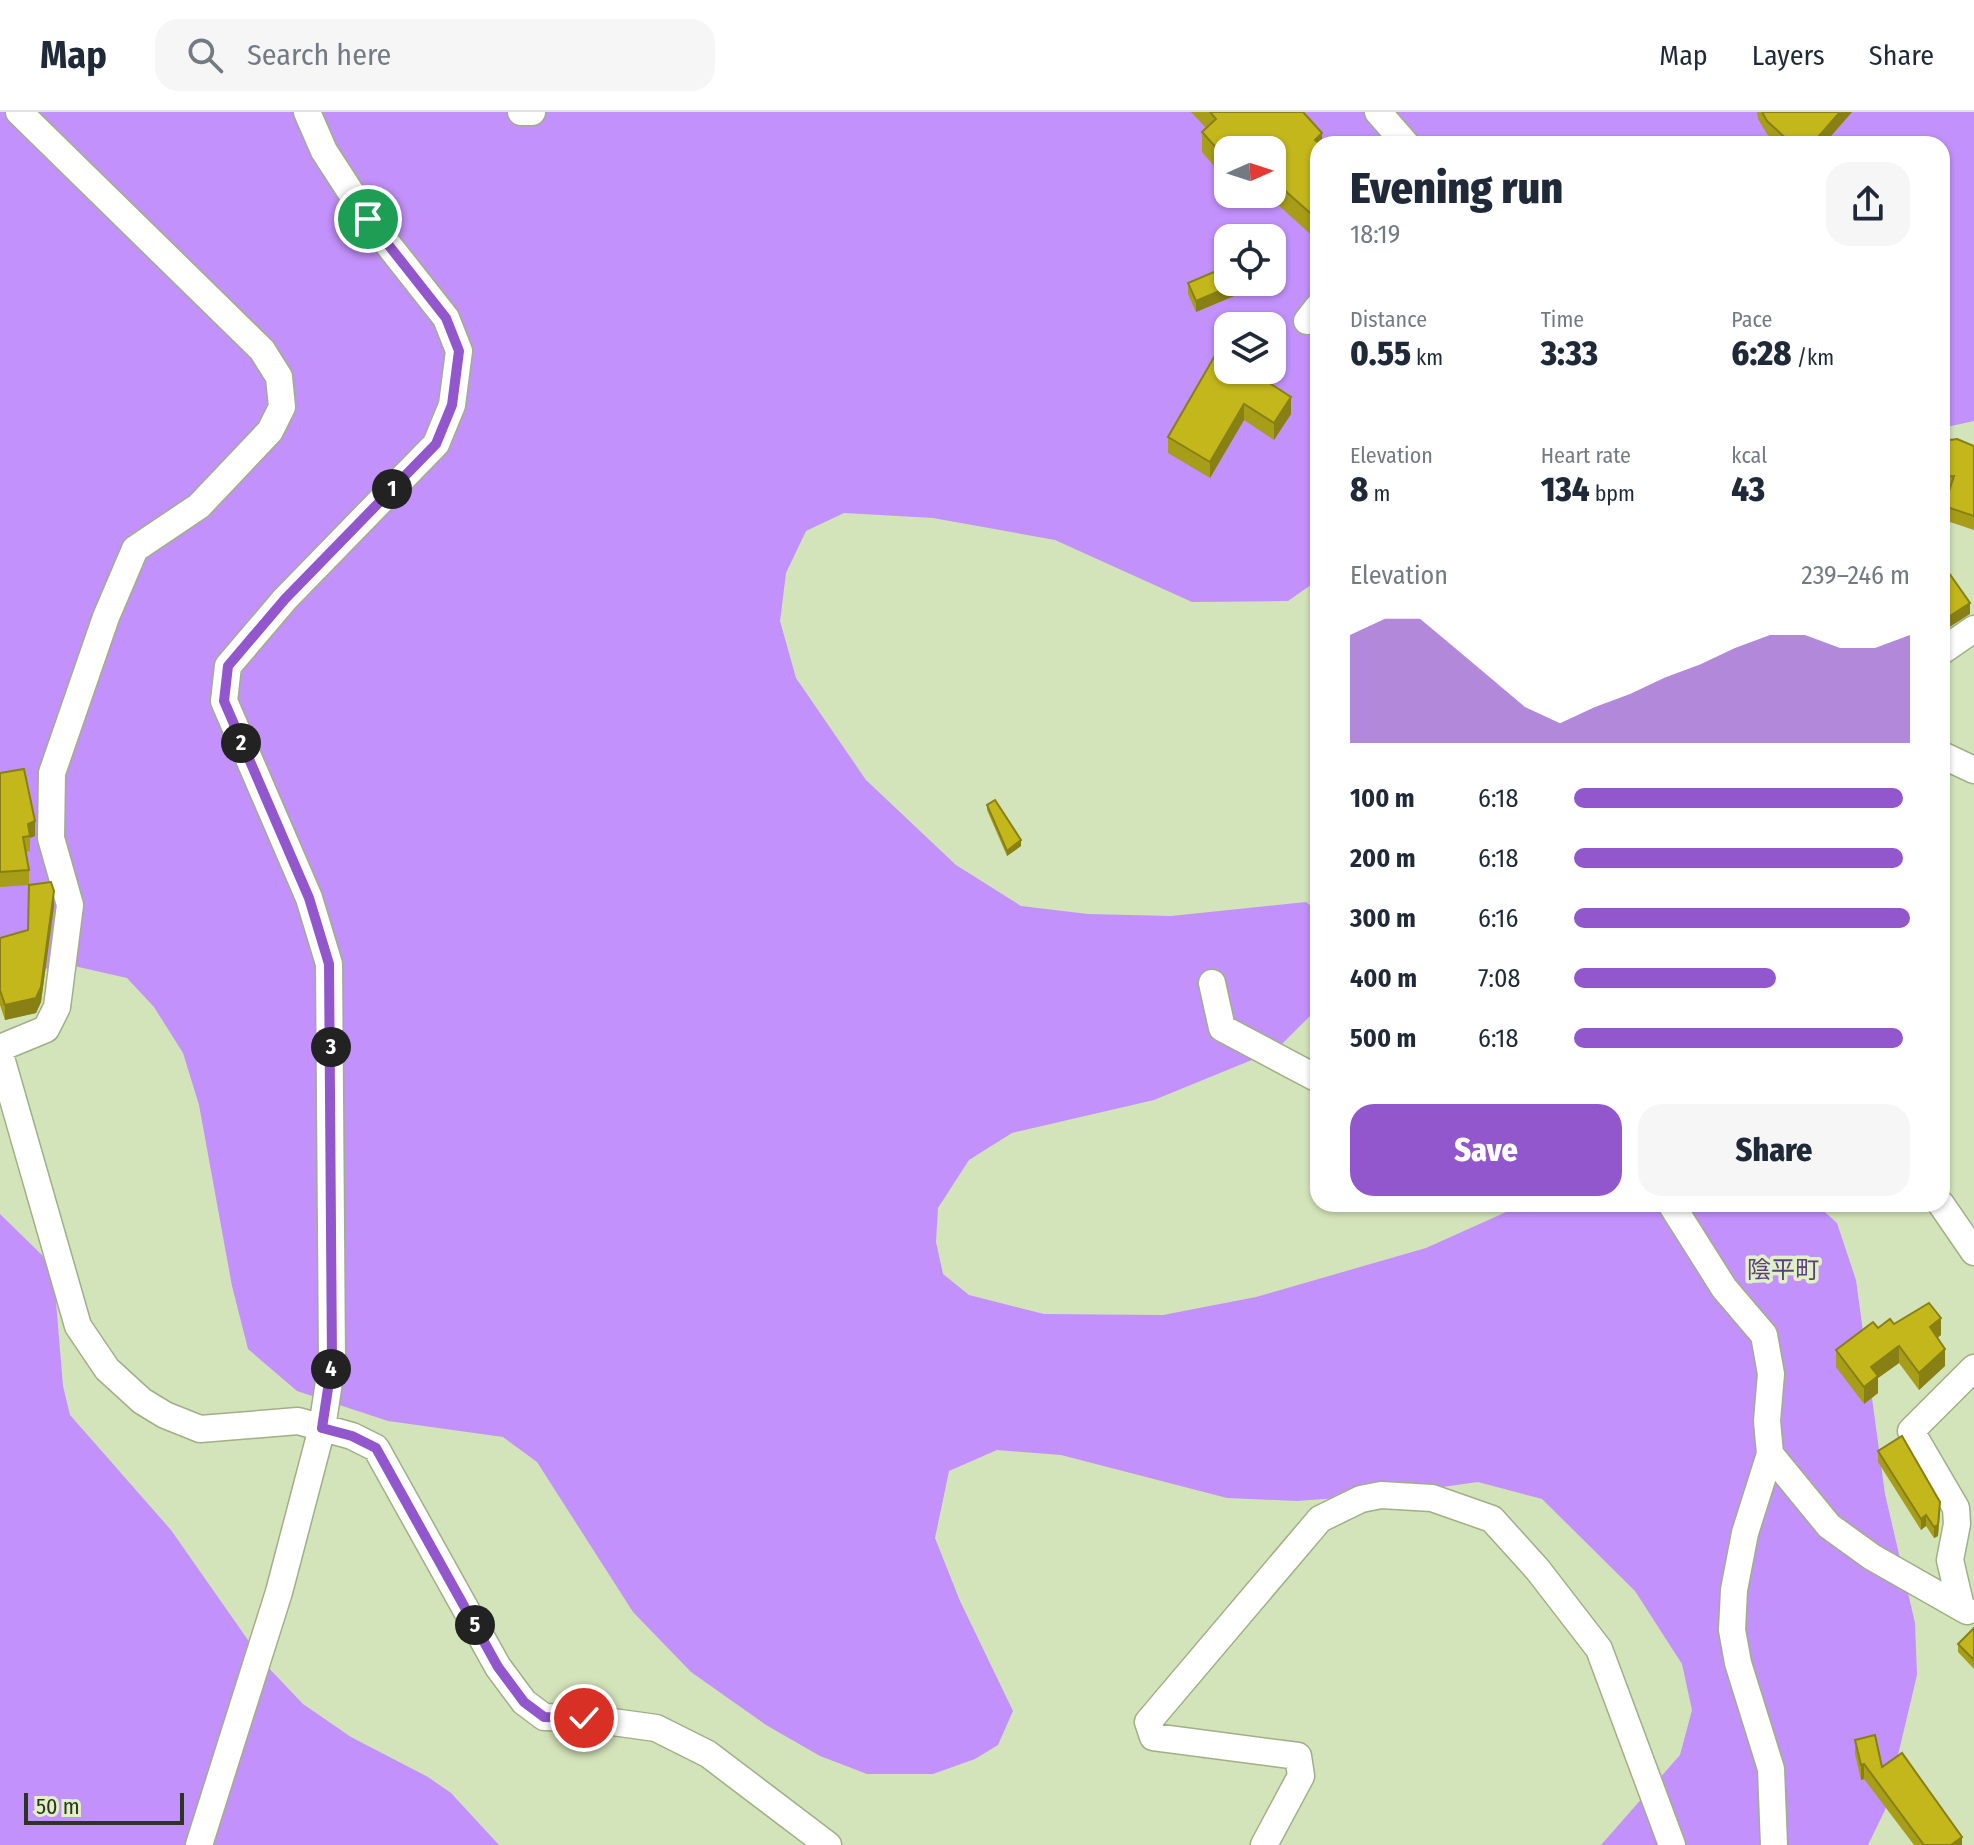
<!DOCTYPE html>
<html lang="en">
<head>
<meta charset="utf-8">
<style>
  body { margin:0; font-family:"Fira Sans Condensed","Noto Sans JP",sans-serif; background:#f6f6f7; color:#1f2937; height:100vh; display:flex; flex-direction:column; font-size:30px; white-space:nowrap }
  * { box-sizing:border-box; margin:0 }
  p { font-size:26px; color:#747a83 }
  .icon { flex:none; width:44px; height:44px; fill:none; stroke:currentColor; stroke-width:2; stroke-linecap:round; stroke-linejoin:round }
  .map { position:relative; flex:1; overflow:hidden }
  .side { position:absolute; left:1310px; top:24px; width:640px; height:1076px; display:flex; flex-direction:column; background:#fff; border-radius:24px; box-shadow:0 2px 6px #0004 }
  .side>* { flex:none }
  .needle { width:52px; rotate:87deg }
  .fabs { position:absolute; left:1214px; top:24px; display:grid; gap:16px }
  .fabs a { display:grid; place-items:center; width:72px; height:72px; border-radius:16px; background:#fff; box-shadow:0 2px 6px #0004; font-size:40px }
  .scale { position:absolute; left:24px; bottom:20px; width:160px; box-sizing:border-box; padding-left:8px; border:4px solid #2e3423; border-top:0; font-size:22px; line-height:28px; white-space:nowrap; color:#2e3423; -webkit-text-stroke:6px #e1f1c7; paint-order:stroke }
  .pin { position:absolute; display:grid; place-items:center; width:68px; height:68px; color:#fff; margin:-34px; border:4px solid #fff; border-radius:50%; box-shadow:0 2px 8px #0007 }
  .km { position:absolute; width:40px; height:40px; margin:-20px; border-radius:50%; background:#222; color:#fff; font-size:22px; line-height:40px; text-align:center }
  .round { display:grid; place-items:center; flex:none; width:84px; height:84px; border-radius:24px; background:#f6f6f7 }
  .summary { display:flex; align-items:center; justify-content:space-between; height:136px; padding:0 40px }
  h1 { font-size:44px; font-weight:800; line-height:60px }
  .metrics { display:grid; grid-template-columns:repeat(3,1fr); gap:12px; height:136px; padding:8px 40px }
  .metrics div { display:grid; align-content:center }
  .metrics b { font-size:34px; font-weight:800 }
  .metrics small { font-size:22px; font-weight:400 }
  .metrics p { font-size:22px }
  .chart { height:224px; padding:16px 40px }
  .chart p { display:flex; justify-content:space-between }
  .chart svg { width:100%; height:144px; margin-top:8px; fill:#9256cd; opacity:.7 }
  .action { display:flex; gap:16px; margin-top:auto; padding:16px 40px }
  .action a { flex:1; height:92px; border-radius:24px; background:#9256cd; color:#fff; font-size:32px; font-weight:800; line-height:92px; text-align:center }
  .action a+a { background:#f6f6f7; color:#1f2937 }
  ul { padding:0 40px; list-style:none; font-size:26px }
  li { display:grid; grid-template-columns:128px 96px 1fr; align-items:center; height:60px }
  li i { height:20px; border-radius:10px; background:#9256cd }
  header { display:flex; align-items:center; gap:48px; box-sizing:border-box; height:112px; padding:0 40px; background:#fff; border-bottom:2px solid #e0e1e3 }
  header strong { font-size:38px }
  nav { display:flex; gap:44px; margin-inline-start:auto; font-size:28px }
  .search { width:560px; height:72px; background:#f6f6f7; display:flex; align-items:center; gap:20px; box-sizing:border-box; padding:0 28px; border-radius:24px; color:#747a83; font-size:30px }
  .map>svg:first-child { display:block }
  .forest { fill:#c391fb; fill-rule:evenodd }
  .lines { fill:none; stroke-linecap:round; stroke-linejoin:round }
  .minor-casing { stroke:#a0af86; stroke-width:29 }
  .minor { stroke:#fff; stroke-width:26 }
  .wall { fill:#a89d18 }
  .shaded-wall { fill:#888014 }
  .building { fill:#c3b71c; stroke:#888014; stroke-width:2 }
  .route-casing { stroke:#fff; stroke-width:16 }
  .route { stroke:#9256cd; stroke-width:10 }
  .labels { text-anchor:middle; dominant-baseline:central; stroke-width:7; stroke-linejoin:round; paint-order:stroke }
  .quarter-label { font-size:24px; fill:#5d407c; stroke:#e1f1c7 }
</style>
</head>
<body>
<header>
<strong>Map</strong>
<div class="search"><svg class="icon" aria-label="search" viewBox="0 0 24 24"><circle cx="10" cy="10" r="6"/><path d="M15 15l6 6"/></svg>Search here</div>
<nav><a>Map</a><a>Layers</a><a>Share</a></nav>
</header>
<div class="map">
<svg width="1974" height="1733" viewBox="0 0 1974 1733">
  <rect width="100%" height="100%" fill="#d4e4ba"/>
  <!-- forest -->
  <path class="forest" d="M 0,0 L 1974,0 L 1974,309 L 1942,316 L 1942,32 L 1318,32 L 1318,468 L 1288,489 L 1192,490 L 1055,428 L 933,406 L 844,401 L 806,419 L 786,461 L 780,509 L 796,566 L 866,668 L 956,753 L 1021,794 L 1088,802 L 1171,804 L 1306,790 L 1318,799 L 1318,896 L 1276,938 L 1154,988 L 1012,1021 L 969,1048 L 938,1096 L 936,1130 L 943,1162 L 969,1183 L 1044,1202 L 1163,1203 L 1256,1185 L 1426,1136 L 1524,1092 L 1816,1092 L 1837,1111 L 1856,1168 L 1885,1382 L 1915,1511 L 1917,1563 L 1885,1698 L 1868,1733 L 1601,1733 L 1680,1643 L 1692,1598 L 1682,1552 L 1635,1479 L 1542,1387 L 1478,1370 L 1393,1382 L 1297,1389 L 1227,1386 L 1061,1343 L 997,1338 L 949,1359 L 935,1426 L 960,1489 L 1013,1599 L 998,1633 L 975,1647 L 933,1662 L 867,1662 L 820,1644 L 766,1613 L 691,1560 L 633,1500 L 537,1350 L 503,1325 L 388,1309 L 297,1279 L 248,1237 L 232,1174 L 199,993 L 183,941 L 154,895 L 127,866 L 74,854 L 0,861 ZM 1228,38 L 1272,38 L 1272,82 L 1228,82 ZM 1228,126 L 1272,126 L 1272,170 L 1228,170 ZM 1228,214 L 1272,214 L 1272,258 L 1228,258 Z
    M 0,1102 L 42,1143 L 54,1166 L 63,1274 L 70,1303 L 171,1418 L 264,1551 L 303,1592 L 351,1625 L 428,1665 L 451,1681 L 499,1733 L 0,1733 Z"/>
  <g class="lines">
    <!-- minor casing -->
    <g class="minor-casing">
      <path id="minor" d="M 521,0 L 532,0
        M 1378,0 L 1406,32
        M 1307,209 L 1318,195
        M 1942,539 L 1974,517
        M 1942,643 L 1974,658
        M 1212,871 L 1222,916 L 1318,967
        M 0,936 L 46,917 L 57,895 L 70,793 L 51,726 L 52,661 L 106,505 L 135,437 L 199,394 L 270,319 L 282,295 L 279,265 L 262,238 L 19,0
        M 0,942 L 78,1214 L 107,1257 L 142,1289 L 165,1303 L 200,1317 L 298,1309 L 352,1324 L 376,1336 L 498,1555 L 524,1590 L 544,1605 L 584,1606 L 656,1616 L 708,1642 L 828,1733
        M 1671,1092 L 1724,1176 L 1764,1223 L 1771,1262 L 1767,1309 L 1770,1342 L 1745,1421 L 1734,1478 L 1732,1518 L 1738,1551 L 1771,1657 L 1774,1733
        M 1941,1092 L 1974,1140
        M 1770,1342 L 1829,1414 L 1872,1445 L 1967,1499
        M 1961,1495 L 1950,1448 L 1957,1412 L 1956,1396 L 1911,1319 L 1974,1256
        M 199,1733 L 279,1480 L 322,1316 L 332,1250 L 329,852 L 309,786 L 224,589 L 228,554 L 285,487 L 436,332 L 452,293 L 459,239 L 446,206 L 368,107 L 324,39 L 307,0
        M 1264,1733 L 1301,1664 L 1298,1644 L 1153,1625 L 1148,1610 L 1320,1407 L 1361,1387 L 1381,1383 L 1432,1386 L 1492,1407 L 1538,1458 L 1599,1537 L 1672,1733"/>
    </g>
    <!-- minor -->
    <use href="#minor" class="minor"/>
  </g>
  <!-- wall -->
  <path class="wall" d="M 1191,0 L 1303,0 L 1322,32 L 1318,129 L 1266,82 L 1272,82 L 1272,38 L 1228,38 L 1228,70 L 1202,40 L 1202,20 L 1206,16 Z
    M 1757,0 L 1852,0 L 1824,32 L 1777,32 L 1767,22 L 1758,7 Z
    M 1253,170 L 1253,176 L 1196,200 L 1188,182 L 1188,171 Z
    M 1228,258 L 1265,258 L 1261,265 L 1291,302 L 1274,328 L 1244,308 L 1210,366 L 1168,341 L 1168,325 Z
    M 1942,329 L 1974,334 L 1974,418 L 1944,408 L 1944,394 L 1949,379 L 1942,380 Z
    M 1318,418 L 1318,444 L 1313,440 L 1313,423 Z
    M 0,661 L 35,724 L 30,726 L 30,739 L 25,740 L 29,758 L 29,773 L 0,775 Z
    M 987,693 L 1021,734 L 1007,744 L 987,698 Z
    M 54,794 L 41,890 L 36,901 L 5,908 L 0,893 L 0,826 L 28,818 Z
    M 1894,1212 L 1941,1223 L 1937,1226 L 1945,1254 L 1919,1278 L 1899,1251 L 1878,1266 L 1878,1281 L 1864,1292 L 1836,1255 L 1836,1238 L 1878,1216 Z
    M 1878,1339 L 1940,1401 L 1938,1424 L 1934,1426 L 1926,1414 L 1921,1418 L 1878,1350 Z
    M 1974,1516 L 1974,1557 L 1958,1540 L 1958,1532 Z
    M 1855,1628 L 1882,1655 L 1962,1733 L 1914,1733 L 1864,1667 L 1861,1668 L 1855,1642 Z"/>
  <!-- shaded-wall -->
  <path class="shaded-wall" d="M 1840,0 L 1852,0 L 1824,32 L 1812,32 Z
    M 1322,21 L 1322,32 L 1318,32 L 1315,28 Z
    M 1241,170 L 1253,170 L 1253,176 L 1196,200 L 1196,189 Z
    M 1256,258 L 1265,258 L 1254,277 L 1254,261 Z
    M 1291,285 L 1291,302 L 1274,328 L 1274,311 Z
    M 1244,292 L 1244,308 L 1210,366 L 1210,350 Z
    M 1970,491 L 1970,502 L 1942,520 L 1942,509 Z
    M 35,709 L 35,724 L 30,726 L 28,712 Z
    M 1021,728 L 1021,734 L 1007,744 L 1007,739 Z
    M 54,779 L 54,794 L 41,890 L 36,901 L 5,908 L 5,893 Z
    M 1941,1206 L 1941,1223 L 1930,1232 L 1930,1215 Z
    M 1899,1234 L 1899,1251 L 1878,1266 L 1878,1281 L 1864,1292 L 1864,1275 L 1871,1255 Z
    M 1945,1237 L 1945,1254 L 1919,1278 L 1919,1261 Z
    M 1940,1390 L 1938,1424 L 1934,1426 L 1934,1415 Z
    M 1926,1403 L 1926,1414 L 1921,1418 L 1921,1407 Z
    M 1864,1652 L 1864,1667 L 1861,1668 L 1861,1653 Z
    M 1962,1725 L 1962,1733 L 1951,1733 Z"/>
  <!-- building -->
  <path class="building" d="M 1210,0 L 1303,0 L 1322,21 L 1315,28 L 1320,32 L 1318,32 L 1318,108 L 1272,67 L 1272,38 L 1228,38 L 1228,49 L 1202,20 L 1216,7 Z
    M 1762,0 L 1840,0 L 1812,32 L 1792,32 L 1767,9 Z
    M 1228,154 L 1228,170 L 1241,170 L 1196,189 L 1188,171 Z
    M 1228,221 L 1228,258 L 1256,258 L 1254,261 L 1291,285 L 1274,311 L 1244,292 L 1210,350 L 1168,325 Z
    M 1957,327 L 1974,334 L 1974,404 L 1944,394 L 1954,364 L 1942,365 L 1942,329 Z
    M 1318,418 L 1318,427 L 1313,423 Z
    M 1949,461 L 1970,491 L 1942,509 L 1942,465 Z
    M 24,657 L 35,709 L 28,712 L 30,724 L 23,725 L 29,758 L 0,760 L 0,661 Z
    M 995,688 L 1021,728 L 1007,739 L 987,693 Z
    M 51,770 L 54,779 L 41,875 L 36,886 L 5,893 L 0,878 L 0,826 L 28,818 L 29,773 Z
    M 1929,1191 L 1941,1206 L 1930,1215 L 1945,1237 L 1919,1261 L 1899,1234 L 1871,1255 L 1878,1264 L 1864,1275 L 1836,1238 L 1873,1210 L 1878,1216 L 1890,1207 L 1894,1212 Z
    M 1902,1324 L 1940,1390 L 1938,1413 L 1934,1415 L 1926,1403 L 1921,1407 L 1878,1339 Z
    M 1974,1516 L 1974,1548 L 1958,1532 Z
    M 1875,1623 L 1882,1655 L 1902,1641 L 1962,1725 L 1951,1733 L 1924,1733 L 1864,1652 L 1861,1653 L 1855,1628 Z"/>
  <g class="lines">
    <!-- route casing -->
    <g class="route-casing">
      <path id="route" d="M 368,107 L 446,206 L 459,239 L 452,293 L 436,332 L 285,487 L 228,554 L 224,589 L 309,786 L 329,852 L 332,1250 L 322,1316 L 352,1324 L 376,1336 L 498,1555 L 524,1590 L 544,1605 L 584,1606"/>
    </g>
    <!-- route -->
    <use href="#route" class="route"/>
  </g>
  <g class="labels">
    <!-- quarter labels -->
    <g class="quarter-label">
      <text x="1783" y="1158">陰平町</text>
    </g>
  </g>
</svg>
<div class="fabs">
<a><svg class="needle" viewBox="-14 -14 28 28"><path d="M0-13l5 13h-10z" fill="#e53935"/><path d="M0 13l5-13h-10z" fill="#747a83"/></svg></a>
<a><svg class="icon" aria-label="locate" viewBox="0 0 24 24"><circle cx="12" cy="12" r="6"/><path d="M12 2v4M12 18v4M2 12h4M18 12h4"/></svg></a>
<a><svg class="icon" aria-label="layers" viewBox="0 0 24 24"><path d="M12 4l9 5-9 5-9-5zM3 14l9 5 9-5"/></svg></a>
</div>
<div class="scale">50 m</div>
<div class="pin" style="left:368px;top:107px;background:#1e9e55"><svg class="icon" aria-label="arrive" viewBox="0 0 24 24"><path d="M6 21V4h12l-3 4 3 4H6"/></svg></div>
<div class="pin" style="left:584px;top:1606px;background:#d93025"><svg class="icon" aria-label="check" viewBox="0 0 24 24"><path d="M5 12l5 5 9-10"/></svg></div>
<b class="km" style="left:392px;top:377px">1</b>
<b class="km" style="left:241px;top:631px">2</b>
<b class="km" style="left:331px;top:935px">3</b>
<b class="km" style="left:331px;top:1257px">4</b>
<b class="km" style="left:475px;top:1513px">5</b>
<section class="side">
<div class="summary"><div><h1>Evening run</h1><p>18:19</p></div><a class="round"><svg class="icon" aria-label="share" viewBox="0 0 24 24"><path d="M12 15V3M7 8l5-5 5 5M5 13v7h14v-7"/></svg></a></div>
<div class="metrics">
<div><p>Distance</p><b>0.55<small> km</small></b></div>
<div><p>Time</p><b>3:33</b></div>
<div><p>Pace</p><b>6:28<small> /km</small></b></div>
</div>
<div class="metrics">
<div><p>Elevation</p><b>8<small> m</small></b></div>
<div><p>Heart rate</p><b>134<small> bpm</small></b></div>
<div><p>kcal</p><b>43</b></div>
</div>
<div class="chart"><p><span>Elevation</span>239–246 m</p>
<svg viewBox="0 0 160 44" preserveAspectRatio="none"><path d="M0 44V11L10 6L20 6L30 15L40 24L50 33L60 38L70 33L80 29L90 24L100 20L110 15L120 11L130 11L140 15L150 15L160 11V44z"/></svg>
</div>
<ul>
<li><b>100 m</b>6:18<i style="width:98%"></i></li>
<li><b>200 m</b>6:18<i style="width:98%"></i></li>
<li><b>300 m</b>6:16<i style="width:100%"></i></li>
<li><b>400 m</b>7:08<i style="width:60%"></i></li>
<li><b>500 m</b>6:18<i style="width:98%"></i></li>
</ul>
<div class="action"><a>Save</a><a>Share</a></div>
</section>
</div>
</body>
</html>
